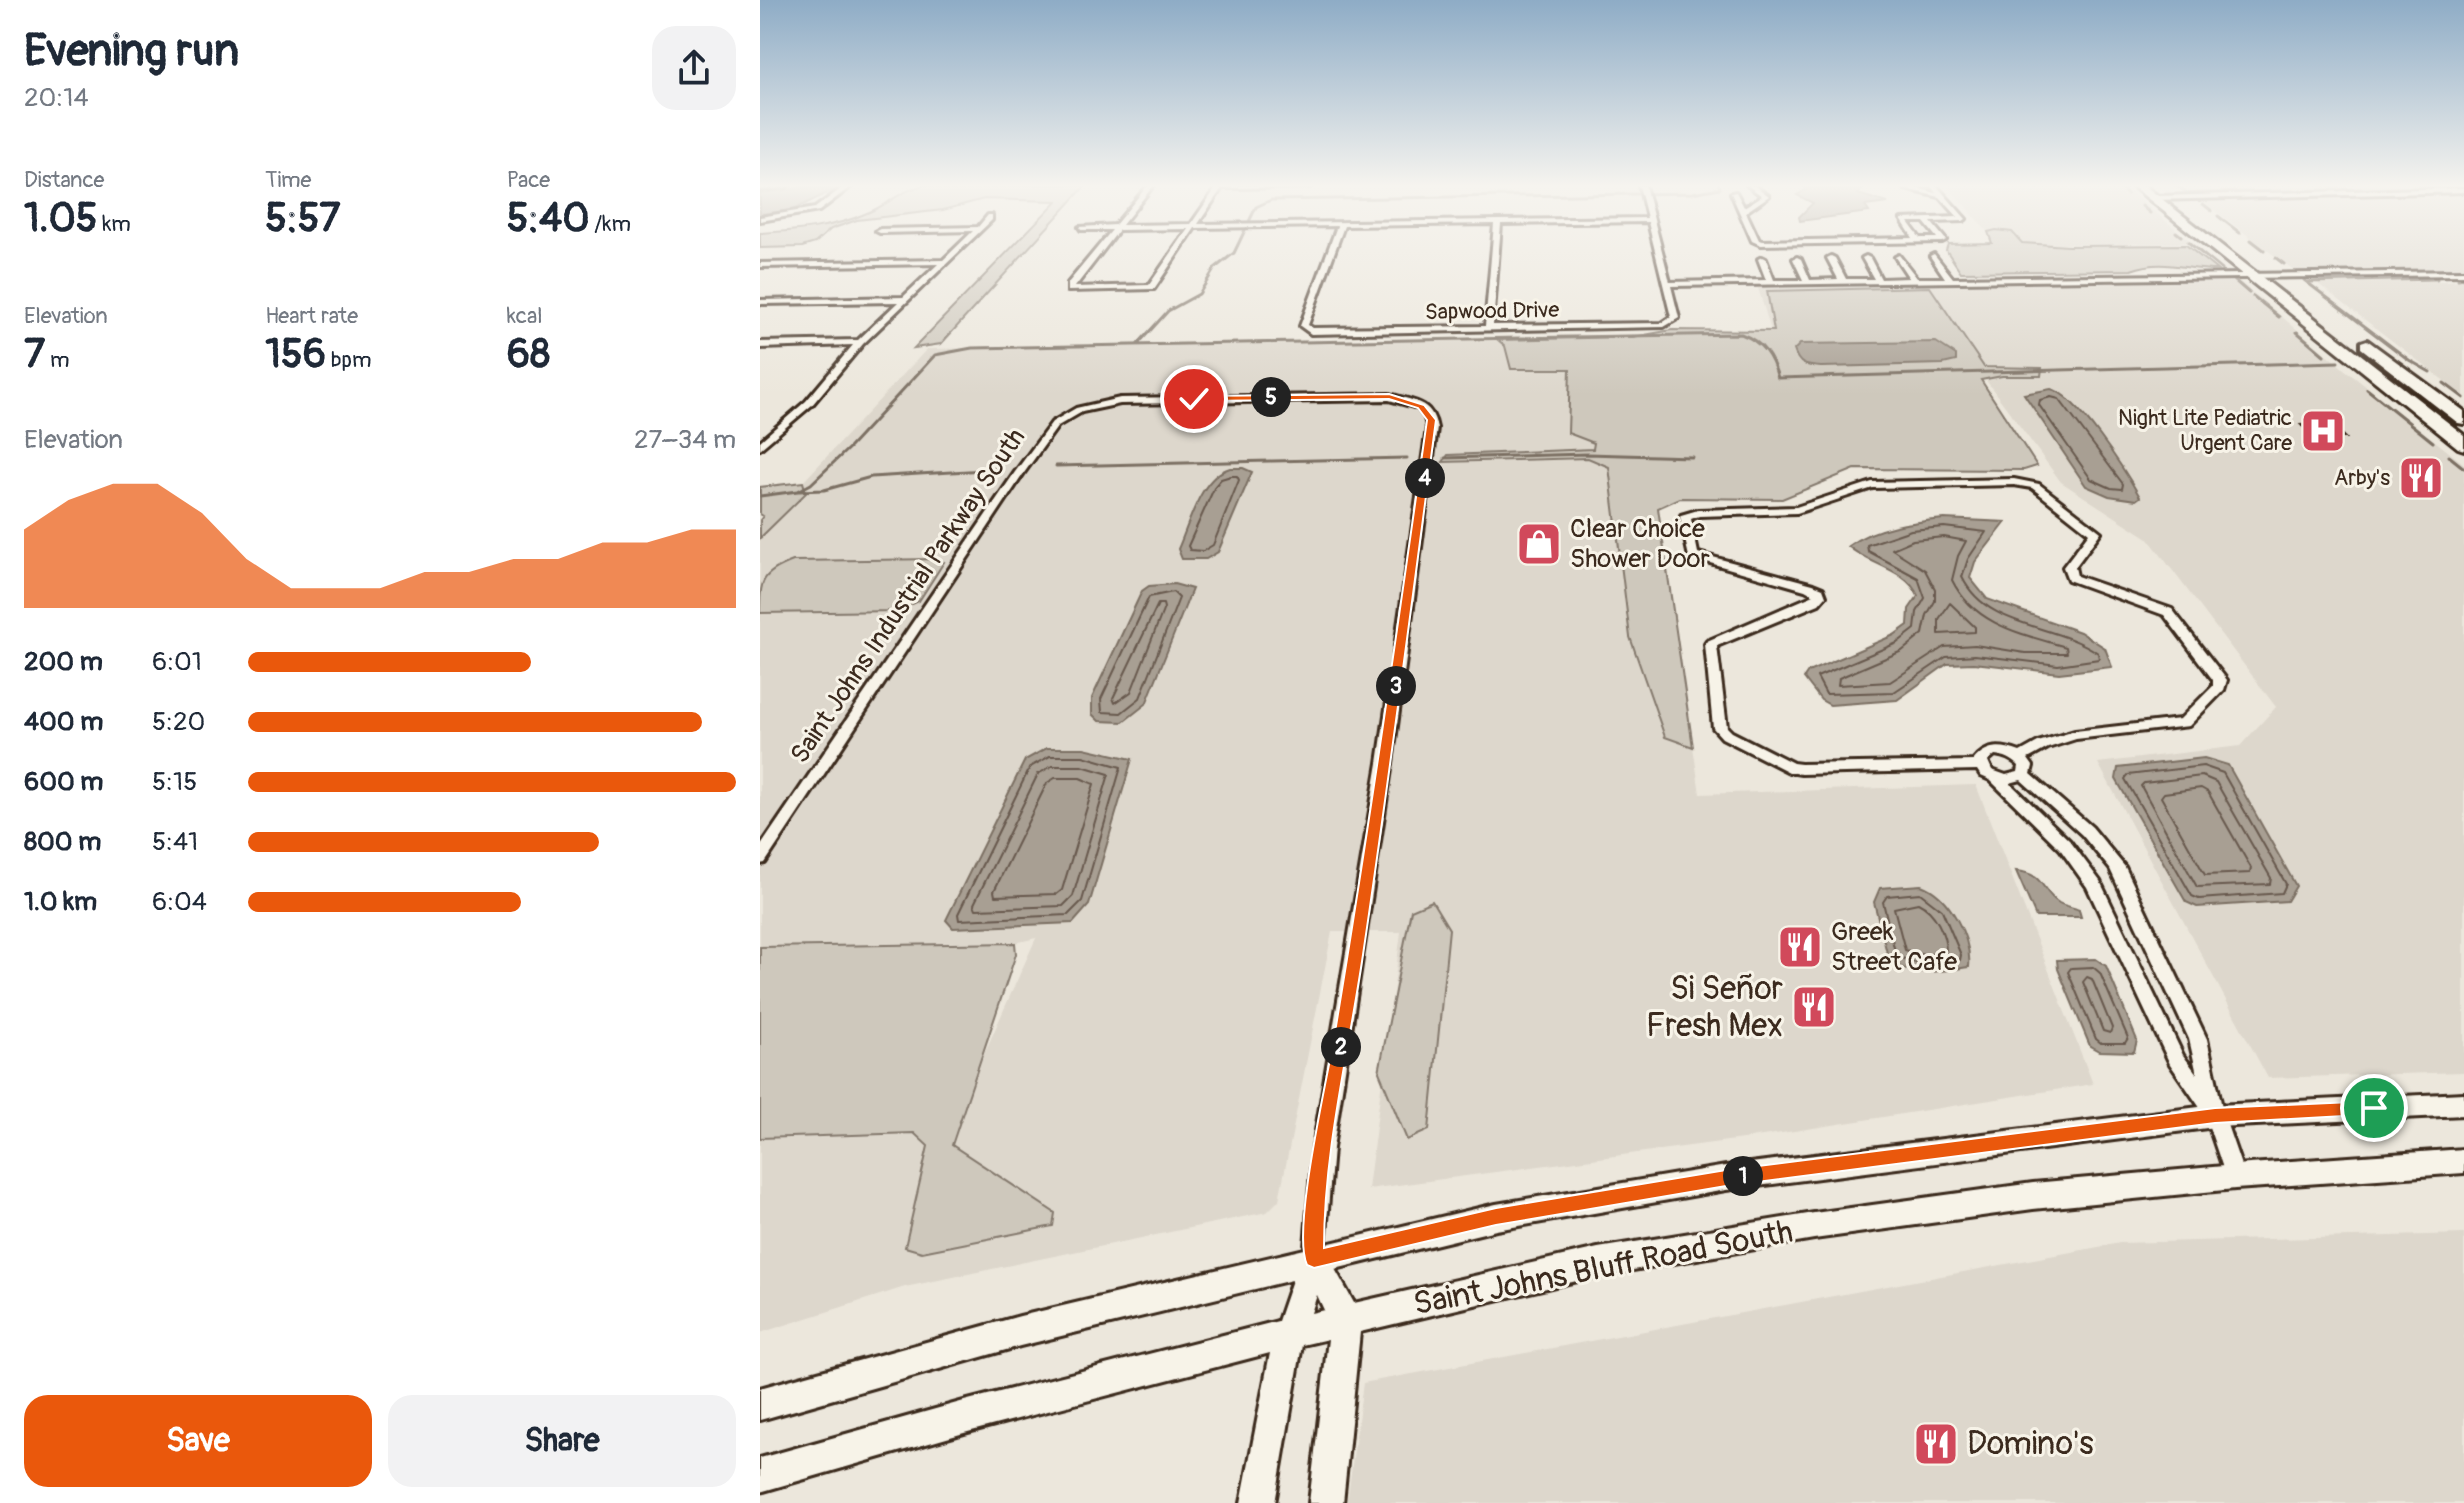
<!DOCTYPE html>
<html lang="en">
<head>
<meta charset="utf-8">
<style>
  body { margin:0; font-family:Pangolin,sans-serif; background:#f2f2f3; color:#1f2937; height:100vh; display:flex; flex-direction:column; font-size:30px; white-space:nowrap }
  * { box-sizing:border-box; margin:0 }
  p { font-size:26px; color:#747a83 }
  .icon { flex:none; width:44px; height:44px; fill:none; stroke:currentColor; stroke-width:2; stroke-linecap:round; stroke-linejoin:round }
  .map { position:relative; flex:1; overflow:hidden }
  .sheet { display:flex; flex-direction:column; background:#fff; width:760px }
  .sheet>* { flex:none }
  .pin { position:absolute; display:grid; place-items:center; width:68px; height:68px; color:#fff; margin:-34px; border:4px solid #fff; border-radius:50%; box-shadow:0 2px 8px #0007 }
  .km { position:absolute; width:40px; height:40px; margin:-20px; border-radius:50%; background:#222; color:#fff; font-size:22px; line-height:40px; text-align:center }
  .round { display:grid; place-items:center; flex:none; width:84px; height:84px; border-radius:24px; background:#f2f2f3 }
  .summary { display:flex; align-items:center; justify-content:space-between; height:136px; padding:0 24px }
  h1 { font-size:44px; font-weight:700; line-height:60px }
  .figures { display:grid; grid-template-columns:repeat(3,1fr); gap:12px; height:136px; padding:8px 24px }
  .figures div { display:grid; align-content:center }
  .figures b { font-size:40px; font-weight:700 }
  .figures small { font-size:22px; font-weight:400 }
  .figures p { font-size:22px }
  .chart { height:224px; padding:16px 24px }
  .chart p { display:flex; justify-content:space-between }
  .chart svg { width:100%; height:144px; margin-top:8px; fill:#ea580c; opacity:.7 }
  .cta { display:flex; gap:16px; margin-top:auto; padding:16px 24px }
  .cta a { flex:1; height:92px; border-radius:24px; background:#ea580c; color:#fff; font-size:32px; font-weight:700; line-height:92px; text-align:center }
  .cta a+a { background:#f2f2f3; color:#1f2937 }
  ul { padding:0 24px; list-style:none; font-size:26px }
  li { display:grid; grid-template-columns:128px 96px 1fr; align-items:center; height:60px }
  li i { height:20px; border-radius:10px; background:#ea580c }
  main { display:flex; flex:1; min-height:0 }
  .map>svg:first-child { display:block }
  .built { fill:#ddd7cc }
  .green { fill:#cec8bc; stroke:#84796d; stroke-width:2 }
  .water { fill:#a89f93; stroke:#7c7064; stroke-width:2 }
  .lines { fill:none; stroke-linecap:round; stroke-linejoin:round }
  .shore { stroke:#67594d; stroke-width:2 }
  .stream { stroke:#7c7064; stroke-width:3 }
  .building { fill:#bab2a7; stroke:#3b2a1e; stroke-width:2 }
  .street-casing { stroke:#3b2a1e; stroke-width:6 }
  .secondary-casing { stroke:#3b2a1e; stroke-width:6 }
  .highway-casing { stroke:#3b2a1e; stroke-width:6 }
  .street { fill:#f7f3e8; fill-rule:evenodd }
  .secondary { fill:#f7f3e8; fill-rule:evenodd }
  .highway { fill:#f7f3e8; fill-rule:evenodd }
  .route { fill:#ea580c; stroke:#fff; stroke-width:2 }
  .labels { text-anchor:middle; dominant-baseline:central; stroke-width:6; stroke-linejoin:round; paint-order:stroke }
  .far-street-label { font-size:22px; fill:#3b2a1e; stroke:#f7f3e8 }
  .far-poi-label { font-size:22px; fill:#3b2a1e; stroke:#f7f3e8; text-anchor:end }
  .poi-label { font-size:26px; fill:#3b2a1e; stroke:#f7f3e8; text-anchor:start }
  .street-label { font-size:26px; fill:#3b2a1e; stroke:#f7f3e8 }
  .near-poi-label { font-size:32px; fill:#3b2a1e; stroke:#f7f3e8; text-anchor:end }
  .near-street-label { font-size:32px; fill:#3b2a1e; stroke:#f7f3e8 }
</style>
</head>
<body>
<main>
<section class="sheet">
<div class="summary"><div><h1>Evening run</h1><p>20:14</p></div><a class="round"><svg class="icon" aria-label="share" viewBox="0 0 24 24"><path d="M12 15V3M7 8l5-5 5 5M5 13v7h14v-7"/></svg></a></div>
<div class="figures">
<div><p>Distance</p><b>1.05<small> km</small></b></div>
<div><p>Time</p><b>5:57</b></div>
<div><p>Pace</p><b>5:40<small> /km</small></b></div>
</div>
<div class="figures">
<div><p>Elevation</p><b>7<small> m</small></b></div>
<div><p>Heart rate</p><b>156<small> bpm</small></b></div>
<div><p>kcal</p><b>68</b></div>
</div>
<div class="chart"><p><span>Elevation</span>27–34 m</p>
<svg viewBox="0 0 160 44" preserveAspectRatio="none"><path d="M0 44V20L10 11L20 6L30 6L40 15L50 29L60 38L70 38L80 38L90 33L100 33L110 29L120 29L130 24L140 24L150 20L160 20V44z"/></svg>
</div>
<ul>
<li><b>200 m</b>6:01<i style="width:58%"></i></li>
<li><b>400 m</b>5:20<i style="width:93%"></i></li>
<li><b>600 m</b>5:15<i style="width:100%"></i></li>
<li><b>800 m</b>5:41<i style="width:72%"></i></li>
<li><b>1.0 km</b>6:04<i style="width:56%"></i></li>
</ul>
<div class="cta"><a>Save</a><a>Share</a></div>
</section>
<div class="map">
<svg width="1704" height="1503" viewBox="0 0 1704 1503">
  <rect width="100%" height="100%" fill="#ece7dc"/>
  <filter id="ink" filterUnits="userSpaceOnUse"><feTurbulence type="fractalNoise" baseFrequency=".0125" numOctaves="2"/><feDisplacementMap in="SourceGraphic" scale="16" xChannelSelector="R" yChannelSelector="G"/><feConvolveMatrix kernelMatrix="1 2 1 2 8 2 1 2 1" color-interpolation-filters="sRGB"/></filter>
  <g filter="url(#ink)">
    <!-- built -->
    <path class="built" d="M 1187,185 L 1361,185 L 1433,243 L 1239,245 Z
      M 1418,185 L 1704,185 L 1704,269 L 1539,274 L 1442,201 L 1539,198 L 1532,193 L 1431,194 Z
      M 1704,280 L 1704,396 L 1557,283 L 1683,281 Z
      M 1479,281 L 1584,369 L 1704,464 L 1704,1072 L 1508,1078 L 1338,763 L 1480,746 L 1516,707 L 1388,538 L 1301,482 L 1222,375 L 1013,337 L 998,288 Z
      M 873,337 L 940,794 L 1216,785 L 1333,1084 L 990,1138 L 608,1189 L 641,932 L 572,932 L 519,1200 L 507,1212 L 145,1287 L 0,1333 L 0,1130 L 194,1121 L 276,938 L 255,943 L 0,947 L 0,538 L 46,494 L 43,482 L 167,349 Z
      M 1704,1234 L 1704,1503 L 587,1503 L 603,1383 L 1360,1243 Z"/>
    <!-- green -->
    <path class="green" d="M 164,185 L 326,185 L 181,344 L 154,348 L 297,201 L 224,199 L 183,210 L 97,220 L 71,229 L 55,243 L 42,247 L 0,248 L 0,233 C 35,231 74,228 107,213 C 129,204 138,192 164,185 Z
      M 1236,230 L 1252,232 L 1262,243 L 1308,246 L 1426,245 L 1457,270 C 1425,270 1404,258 1371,270 L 1201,272 L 1186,250 L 1188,244 L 1232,243 L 1228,232 Z
      M 1170,287 L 1224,367 L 1282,368 L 1281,376 L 1242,376 L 1221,380 L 1277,466 L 1264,470 L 1095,469 L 1022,499 L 920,498 L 898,508 L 933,747 L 905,737 L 870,637 L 849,467 L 828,458 L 683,462 L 688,455 L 833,449 L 834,443 L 808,433 L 810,369 L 751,369 L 745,346 L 738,340 L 873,337 L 912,330 L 1014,331 L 1007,291 Z
      M 43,482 L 46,493 L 0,538 L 0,520 L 3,516 L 0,514 L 0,487 Z
      M 177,559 L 184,562 L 159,601 L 137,611 L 0,613 C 0,581 1,573 33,561 Z
      M 672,901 L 689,929 L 669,1130 L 647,1140 L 619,1072 L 651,910 Z
      M 255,943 L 256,954 L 192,1145 L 295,1213 L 293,1226 L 162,1252 L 145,1247 L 168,1146 L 154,1133 L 0,1138 L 0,947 Z"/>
    <!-- water -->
    <path class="water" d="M 1043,185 L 1104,187 L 1098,194 L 1128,203 L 1105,206 L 1109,212 L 1040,221 L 1039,217 L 1053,203 L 1037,195 L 1047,189 Z
      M 48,187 L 69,187 L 73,190 L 33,210 L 0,214 L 0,193 Z
      M 1176,342 L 1196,355 L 1196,361 L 1183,364 L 1062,367 C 1046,366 1039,366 1034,350 L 1040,344 Z
      M 1291,389 C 1316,394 1366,472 1380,497 L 1376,500 L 1349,496 L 1326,486 L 1264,394 Z
      M 470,468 L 483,468 L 492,472 L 458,552 L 446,559 L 422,559 L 418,549 C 430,522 440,477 470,468 Z
      M 1184,519 L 1246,522 L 1215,562 L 1210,578 L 1227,599 L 1320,632 L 1345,648 L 1352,667 L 1299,673 L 1214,663 L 1187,664 L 1137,700 L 1070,705 L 1061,700 L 1044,678 L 1048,672 L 1134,635 L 1148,625 L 1149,609 L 1158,596 C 1147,569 1108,565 1088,546 C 1113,527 1153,522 1184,519 Z
      M 414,584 L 432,589 L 386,704 L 363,722 L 339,721 L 332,714 L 332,698 L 382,591 L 389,586 Z
      M 287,748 L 324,748 L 372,759 L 329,905 L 313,923 L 193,928 L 186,920 L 265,760 Z
      M 1444,758 L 1468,765 L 1536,886 L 1527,901 L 1437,907 L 1426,902 L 1356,779 L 1358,768 Z
      M 1256,871 C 1286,874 1280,891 1299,903 C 1304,906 1313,907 1319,910 L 1321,917 L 1276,917 Z
      M 1161,885 C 1189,895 1212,938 1209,967 C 1181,971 1154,978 1129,961 L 1114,902 L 1120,888 Z
      M 1336,959 L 1346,966 L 1377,1040 L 1374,1052 L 1339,1051 L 1330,1046 L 1298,969 L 1297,960 Z"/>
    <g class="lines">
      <!-- shore -->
      <path class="shore" d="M 1291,397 L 1299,399 L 1363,484 L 1362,489 L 1351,488 L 1331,479 L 1279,405 L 1280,400 Z
        M 471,476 L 477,476 L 479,480 L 453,545 L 443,551 L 430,550 L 428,546 L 455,486 L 461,479 Z
        M 1184,527 L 1226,532 L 1208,559 L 1202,577 C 1227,629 1295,623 1338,653 L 1339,659 L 1298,665 L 1215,655 L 1186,657 L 1134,692 L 1066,694 L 1057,677 L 1137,643 L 1155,629 L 1157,612 L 1165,598 L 1158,578 L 1108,551 L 1107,545 L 1151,530 Z
        M 1184,537 L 1206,541 L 1198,556 L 1192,580 C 1214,625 1262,634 1306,647 L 1307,653 L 1265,653 L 1215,645 L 1184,647 L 1130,682 L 1078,685 L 1079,678 L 1142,651 L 1163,634 L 1167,615 L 1175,601 L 1175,589 L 1165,570 L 1132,549 L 1153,540 Z
        M 413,592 L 419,598 L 380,698 L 361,713 L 342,712 L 341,699 L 389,597 Z
        M 1190,603 L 1215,627 L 1215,632 L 1179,634 L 1179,619 Z
        M 398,604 L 403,604 L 404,608 L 371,692 L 355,703 L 353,698 Z
        M 290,756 L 323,756 L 361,767 L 322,901 L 308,915 L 199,920 L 198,914 L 270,767 Z
        M 292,766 L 322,766 L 349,774 L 313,896 L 303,906 L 216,909 L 214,904 L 278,774 Z
        M 1443,766 L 1463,773 L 1526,884 L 1522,893 L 1439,899 L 1432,896 L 1365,779 L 1368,775 Z
        M 1442,776 L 1456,782 L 1511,878 L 1510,884 L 1437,887 L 1381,786 L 1384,783 Z
        M 295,778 L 320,778 L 334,784 L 302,890 L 297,894 L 235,896 L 234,891 L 287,783 Z
        M 1441,788 L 1448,792 L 1491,868 L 1490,873 L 1445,875 L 1401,797 L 1404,793 Z
        M 1160,893 L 1182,910 L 1201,955 L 1200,960 L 1159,964 L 1136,956 L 1123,902 L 1127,896 Z
        M 1158,903 C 1175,911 1186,934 1186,952 L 1164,955 L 1145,950 L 1134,908 Z
        M 1333,967 L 1340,973 L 1368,1038 L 1365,1043 L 1341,1043 L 1336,1039 L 1308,972 L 1311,968 Z
        M 1327,977 L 1332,979 L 1352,1028 L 1350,1033 L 1343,1031 L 1323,982 Z"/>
      <!-- stream -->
      <path class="stream" d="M 1356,185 L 1367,194
        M 1416,185 L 1426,192
        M 1443,204 L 1452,211
        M 1382,206 L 1390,213
        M 1458,216 L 1480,233
        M 1416,232 L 1421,236
        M 1491,240 L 1504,250
        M 1428,242 L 1462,270
        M 1516,258 L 1524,264
        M 1698,279 L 1704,278
        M 1474,280 L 1489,293
        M 1544,280 L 1649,360 L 1670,372
        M 1547,282 L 1677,279
        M 1493,296 L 1519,317
        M 1537,332 L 1564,355
        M 377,345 L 408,311 L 439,294 L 455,268 L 474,253 L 496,207 L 511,200 L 932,193 L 960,188 L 959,185
        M 1684,383 L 1704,398
        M 1607,389 L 1673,442
        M 1689,456 L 1704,468
        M 685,458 L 827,454 L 932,457
        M 296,466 L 647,458
        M 39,491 L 64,490 L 111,477 L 240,469
        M 0,496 L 38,491 L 51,484 L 90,447 L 175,355 L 212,348 L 981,334 C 1003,342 1012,357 1018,378 L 1578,362"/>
    </g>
    <!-- building -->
    <path class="building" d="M 1571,424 L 1585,438 L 1555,438 L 1541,425 Z"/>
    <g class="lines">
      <!-- street casing -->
      <g class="street-casing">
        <path id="street" d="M 29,185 L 26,187 L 0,190 L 0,186 Z
          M 86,185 L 93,185 L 59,211 L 0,221 L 0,217 L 55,208 Z
          M 388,185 L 394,185 L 362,225 L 431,224 L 458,185 L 552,185 L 549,187 L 462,188 L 438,224 L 887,218 L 879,185 L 885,185 L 910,282 L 1006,280 L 998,259 L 1002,257 L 1006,259 L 1014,280 L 1043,280 L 1033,259 L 1037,257 L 1041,259 L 1050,280 L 1078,279 L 1067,258 L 1071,256 L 1075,258 L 1086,279 L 1114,279 L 1102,258 L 1106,256 L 1110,258 L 1121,279 L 1149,278 L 1135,257 L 1139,255 L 1157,278 L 1185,278 L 1170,256 L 1174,254 L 1193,278 L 1704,271 L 1704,275 L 911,286 L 919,318 L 904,327 L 551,334 L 540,326 L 577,226 L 435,228 L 394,289 L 308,291 L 308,283 L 352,230 L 321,230 L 319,227 L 355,225 ZM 888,222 L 911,317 L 902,323 L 733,325 L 741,224 ZM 734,224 L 725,326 L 553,328 L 548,325 L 584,226 ZM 428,229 L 389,285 L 315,287 L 359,230 Z
          M 987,185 L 994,185 L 1009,196 L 986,212 L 999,240 L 1002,241 L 1153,238 L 1141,219 L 1198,217 L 1180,197 L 1145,189 L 1146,185 L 1176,193 L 1170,185 L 1176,185 L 1206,219 L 1203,221 L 1171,222 L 1186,240 L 1182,242 L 1001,245 L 992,241 L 971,193 L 976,192 L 984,207 L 1002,196 ZM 1148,222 L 1164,222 L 1177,238 L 1160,238 Z
          M 1704,188 L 1704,192 L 1393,200 L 1390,198 L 1393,196 Z
          M 228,215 L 232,215 L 232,220 L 103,344 L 52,405 L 0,449 L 0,441 L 46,401 L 93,345 L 0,348 L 0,342 L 98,340 L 138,302 L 0,304 L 0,300 L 143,297 L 178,264 L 0,267 L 0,263 L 183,260 L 213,231 L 120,233 L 116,231 L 120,229 L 218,227 Z
          M 629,394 C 653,401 672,400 677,428 L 632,763 L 573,1148 L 564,1259 L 561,1266 L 554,1269 L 547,1266 L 544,1259 L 553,1148 L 618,763 L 667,428 L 665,417 L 658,408 L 629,400 L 360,404 L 322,412 L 298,426 L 264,473 L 5,863 L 0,864 L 0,847 L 255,472 L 292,422 L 316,408 L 360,398 Z
          M 1254,479 L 1279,484 L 1341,532 L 1315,567 L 1317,576 L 1412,609 L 1467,680 L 1464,690 L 1429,726 L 1316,739 L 1288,748 L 1268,759 L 1273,766 L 1271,774 L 1332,827 L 1365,867 L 1447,1039 L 1464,1116 L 1485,1177 L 1482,1183 L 1475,1186 L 1468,1183 L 1445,1115 L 1410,1064 L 1327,887 L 1300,849 L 1230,780 L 1221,776 L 1217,770 L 1041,774 L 1029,772 L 962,738 L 953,728 L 945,644 L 947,641 L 1054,595 L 1045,590 L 929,557 L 920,517 L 921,515 L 938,510 L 1036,507 L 1112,482 ZM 1254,485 L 1272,488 L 1329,533 L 1303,567 L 1308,580 L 1404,615 L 1453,680 L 1453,686 L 1420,719 L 1315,731 L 1278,742 L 1260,752 C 1241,745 1226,744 1213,761 L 1041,764 L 1033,763 L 972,732 L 967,727 L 957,646 L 1059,604 L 1066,596 L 1063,588 L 1053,584 L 938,553 L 931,519 L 939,516 L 1037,513 L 1113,488 ZM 1235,755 C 1245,756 1252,759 1259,766 L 1258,772 L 1246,775 L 1232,770 L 1228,761 ZM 1261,780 L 1322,835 L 1350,869 L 1429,1039 L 1437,1074 L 1423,1055 L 1340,881 L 1310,841 L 1250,783 Z"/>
      </g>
      <!-- secondary casing -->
      <g class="secondary-casing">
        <path id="secondary" d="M 1704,1093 L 1704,1115 L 1455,1127 L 966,1190 L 736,1230 L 575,1269 L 594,1303 L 838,1248 L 1054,1213 L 1273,1183 L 1475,1165 L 1704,1149 L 1704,1173 L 1475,1189 L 1273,1209 L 1054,1239 L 838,1276 L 600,1332 L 583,1503 L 549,1503 L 568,1339 L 542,1345 L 515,1503 L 481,1503 L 510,1353 L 204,1433 L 0,1492 L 0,1458 L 204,1401 L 518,1321 L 532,1280 L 260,1346 L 0,1420 L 0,1388 L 260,1316 L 736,1204 L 966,1166 L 1455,1105 ZM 557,1295 L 564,1310 L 551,1313 Z"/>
      </g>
      <!-- highway casing -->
      <g class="highway-casing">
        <path id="highway" d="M 1371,185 L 1384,185 L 1704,435 L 1704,450 L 1698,448 Z
          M 1607,340 L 1704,411 L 1704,424 L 1698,423 L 1601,348 L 1601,342 Z"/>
      </g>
      <!-- street -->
      <use href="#street" class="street"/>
      <!-- secondary -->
      <use href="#secondary" class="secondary"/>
      <!-- highway -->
      <use href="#highway" class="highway"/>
    </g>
  </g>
  <!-- sky -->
  <linearGradient id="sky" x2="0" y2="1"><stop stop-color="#8eacc6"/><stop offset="0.47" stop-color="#f6f4ef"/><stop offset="1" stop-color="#f6f4ef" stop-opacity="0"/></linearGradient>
  <rect width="1704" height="395" fill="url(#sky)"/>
  <!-- route -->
  <path class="route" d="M 629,394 L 664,405 L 676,420 C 653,596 630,772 604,948 C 590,1047 564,1147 564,1248 L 736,1208 L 966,1170 L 1455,1108 L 1614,1101 L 1620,1103 L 1622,1108 L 1620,1114 L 1455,1123 L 966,1186 L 736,1225 L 554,1268 L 547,1265 C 531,1230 568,1077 575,1032 C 609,828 638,624 667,420 L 658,408 L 629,399 L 434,401 L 430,399 L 434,396 Z"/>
  <!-- icons -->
  <defs>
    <g id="hospital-square" transform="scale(2.3)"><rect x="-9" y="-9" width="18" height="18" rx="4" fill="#d1495b" stroke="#f7f3e8"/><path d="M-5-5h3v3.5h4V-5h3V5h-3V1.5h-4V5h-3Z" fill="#fff"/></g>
    <g id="restaurant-square" transform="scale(2.3)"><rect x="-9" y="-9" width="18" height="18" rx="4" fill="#d1495b" stroke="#f7f3e8"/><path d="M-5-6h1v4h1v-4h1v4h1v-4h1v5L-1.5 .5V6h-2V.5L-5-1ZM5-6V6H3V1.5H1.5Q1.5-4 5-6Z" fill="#fff"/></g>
    <g id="shop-square" transform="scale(2.3)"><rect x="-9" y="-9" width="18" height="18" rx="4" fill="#d1495b" stroke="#f7f3e8"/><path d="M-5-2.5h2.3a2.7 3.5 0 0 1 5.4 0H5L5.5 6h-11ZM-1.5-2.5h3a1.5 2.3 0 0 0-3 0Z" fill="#fff"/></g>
  </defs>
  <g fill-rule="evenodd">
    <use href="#hospital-square" x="1563" y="431"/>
    <use href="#restaurant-square" x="1661" y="478"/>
    <use href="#shop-square" x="779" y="544"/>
    <use href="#restaurant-square" x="1040" y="947"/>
    <use href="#restaurant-square" x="1054" y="1007"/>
    <use href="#restaurant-square" x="1176" y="1444"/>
  </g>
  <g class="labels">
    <!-- far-street labels -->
    <g class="far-street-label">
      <text transform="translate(732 311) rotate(-1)">Sapwood Drive</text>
    </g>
    <!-- far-poi labels -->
    <g class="far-poi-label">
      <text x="1532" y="418">Night Lite Pediatric<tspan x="1532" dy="25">Urgent Care</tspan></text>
      <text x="1630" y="478">Arby's</text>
    </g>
    <!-- poi labels -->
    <g class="poi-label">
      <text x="810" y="529">Clear Choice<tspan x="810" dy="30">Shower Door</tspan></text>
      <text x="1071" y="932">Greek<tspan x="1071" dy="30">Street Cafe</tspan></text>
    </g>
    <!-- street labels -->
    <g class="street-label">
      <text transform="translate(148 596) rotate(-56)">Saint Johns Industrial Parkway South</text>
    </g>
    <!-- near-poi labels -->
    <g class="near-poi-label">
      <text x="1023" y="989">Si Señor<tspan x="1023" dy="37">Fresh Mex</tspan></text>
      <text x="1207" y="1444" text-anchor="start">Domino's</text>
    </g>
    <!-- near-street labels -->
    <g class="near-street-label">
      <text transform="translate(843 1268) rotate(-11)">Saint Johns Bluff Road South</text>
    </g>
  </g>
</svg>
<div class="pin" style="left:1614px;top:1108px;background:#1e9e55"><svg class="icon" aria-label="arrive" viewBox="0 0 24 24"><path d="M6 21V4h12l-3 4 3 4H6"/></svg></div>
<div class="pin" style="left:434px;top:399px;background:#d93025"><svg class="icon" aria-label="check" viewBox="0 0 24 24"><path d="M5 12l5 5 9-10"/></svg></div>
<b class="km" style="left:983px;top:1176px">1</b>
<b class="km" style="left:581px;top:1047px">2</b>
<b class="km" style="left:636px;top:686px">3</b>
<b class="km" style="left:665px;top:478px">4</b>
<b class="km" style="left:511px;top:397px">5</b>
</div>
</main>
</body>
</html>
